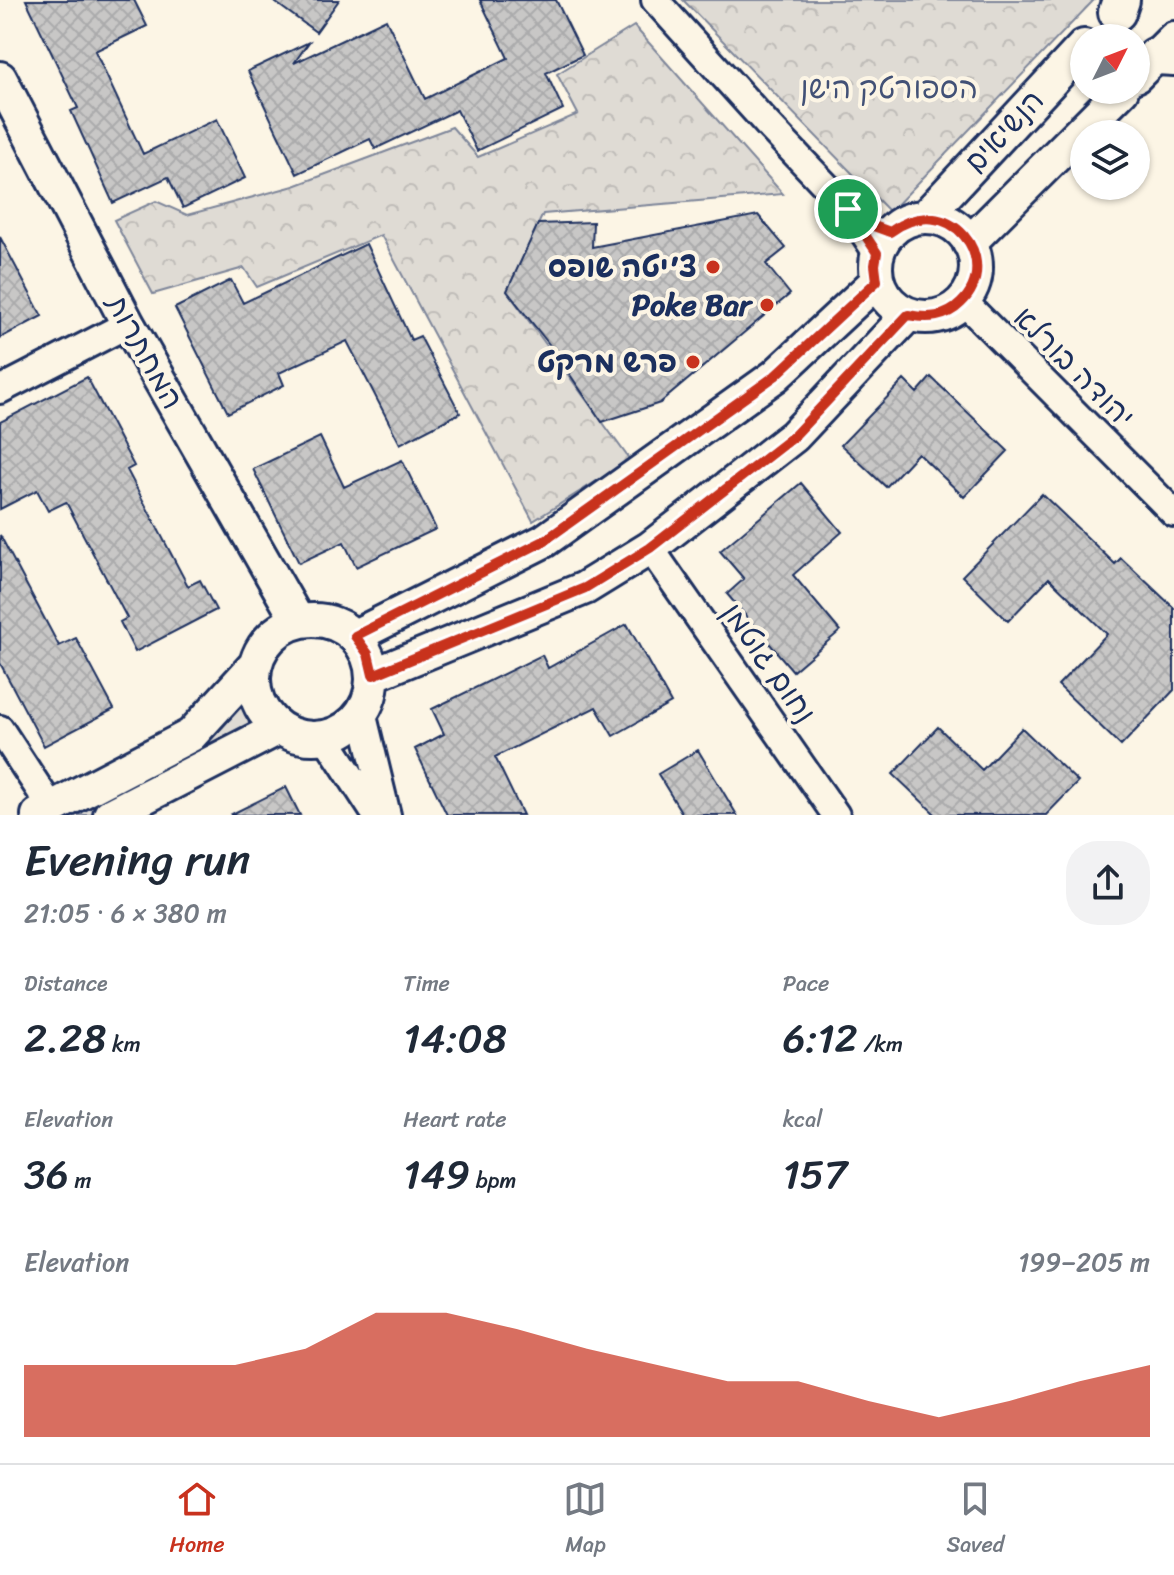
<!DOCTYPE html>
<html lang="en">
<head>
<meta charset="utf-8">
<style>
  body { margin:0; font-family:Sriracha,"Playpen Sans Hebrew",sans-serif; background:#f2f2f3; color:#1f2937; height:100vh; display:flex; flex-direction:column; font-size:30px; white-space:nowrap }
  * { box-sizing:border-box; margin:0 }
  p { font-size:26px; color:#747a83 }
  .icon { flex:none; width:44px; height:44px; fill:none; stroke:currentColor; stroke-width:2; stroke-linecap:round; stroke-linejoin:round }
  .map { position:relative; height:815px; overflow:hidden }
  .side { display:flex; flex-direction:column; background:#fff; flex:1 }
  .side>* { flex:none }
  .needle { width:52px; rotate:48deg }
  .tools { position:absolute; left:1070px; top:24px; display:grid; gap:16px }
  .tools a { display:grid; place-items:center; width:80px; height:80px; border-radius:50%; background:#fff; box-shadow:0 2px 6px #0004; font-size:40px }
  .pin { position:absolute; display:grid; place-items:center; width:68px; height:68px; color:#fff; margin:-34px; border:4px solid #fff; border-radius:50%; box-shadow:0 2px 8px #0007 }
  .round { display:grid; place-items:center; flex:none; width:84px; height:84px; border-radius:32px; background:#f2f2f3 }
  .head { display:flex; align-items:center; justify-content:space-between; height:136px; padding:0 24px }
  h1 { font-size:44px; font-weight:600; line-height:60px }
  .stats { display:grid; grid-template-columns:repeat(3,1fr); gap:12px; height:136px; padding:8px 24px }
  .stats div { display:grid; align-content:center }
  .stats b { font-size:40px; font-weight:600 }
  .stats small { font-size:22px; font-weight:400 }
  .stats p { font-size:22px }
  .chart { height:224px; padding:16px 24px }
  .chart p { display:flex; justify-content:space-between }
  .chart svg { width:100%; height:144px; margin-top:8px; fill:#c8321e; opacity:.7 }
  .tab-bar { display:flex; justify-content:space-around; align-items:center; height:112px; border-top:2px solid #e0e1e3; background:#fff; font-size:22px; color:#747a83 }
  .tab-bar a { display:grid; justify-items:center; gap:4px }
  .tab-bar .on { color:#c8321e }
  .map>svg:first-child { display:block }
  .grass { fill:#dfdbd4; stroke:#7d8599; stroke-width:2 }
  .park { fill:url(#park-crowns); stroke:#7d8599; stroke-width:2 }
  .building { fill:url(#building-cross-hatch); stroke:#1b2f5e; stroke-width:2 }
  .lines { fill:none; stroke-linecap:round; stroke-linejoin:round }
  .minor-casing { stroke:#1b2f5e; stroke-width:32 }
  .tertiary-casing { stroke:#1b2f5e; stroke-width:38 }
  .secondary-casing { stroke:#1b2f5e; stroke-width:42 }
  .minor { stroke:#fcf5e5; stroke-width:26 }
  .tertiary { stroke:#fcf5e5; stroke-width:32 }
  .secondary { stroke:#fcf5e5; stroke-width:36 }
  .route-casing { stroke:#fff; stroke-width:16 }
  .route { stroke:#c8321e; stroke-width:10 }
  .poi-dot { fill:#c8321e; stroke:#fcf5e5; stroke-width:3 }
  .labels { text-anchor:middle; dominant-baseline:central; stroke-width:8; stroke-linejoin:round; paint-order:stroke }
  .park-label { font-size:30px; fill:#425176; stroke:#fcf5e5 }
  .street-label { font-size:30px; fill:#1b2f5e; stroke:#fcf5e5 }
  .poi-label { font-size:30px; font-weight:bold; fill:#1b2f5e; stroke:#fcf5e5; text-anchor:end }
</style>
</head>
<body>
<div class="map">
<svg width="1174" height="815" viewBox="0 0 1174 815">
  <defs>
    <pattern id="park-crowns" width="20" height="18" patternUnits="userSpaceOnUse" patternTransform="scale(2)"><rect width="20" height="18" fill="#dfdbd4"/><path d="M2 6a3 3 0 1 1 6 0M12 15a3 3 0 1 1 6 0" fill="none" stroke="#bfbcb8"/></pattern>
    <pattern id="building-cross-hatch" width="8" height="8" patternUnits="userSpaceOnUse" patternTransform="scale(2)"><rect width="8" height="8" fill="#c8c7c6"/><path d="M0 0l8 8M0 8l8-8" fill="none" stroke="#ababac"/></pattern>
  </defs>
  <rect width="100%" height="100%" fill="#fcf5e5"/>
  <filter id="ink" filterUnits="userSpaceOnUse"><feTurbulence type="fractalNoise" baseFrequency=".0125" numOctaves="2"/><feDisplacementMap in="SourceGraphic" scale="16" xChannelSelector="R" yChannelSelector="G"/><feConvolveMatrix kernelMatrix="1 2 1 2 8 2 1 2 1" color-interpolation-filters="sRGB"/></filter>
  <g filter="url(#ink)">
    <!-- grass -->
    <path class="grass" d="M 241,693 L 262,730 L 199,757 L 91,815 L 60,815 Z"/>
    <!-- park -->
    <path class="park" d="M 683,0 L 1094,0 L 890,212 Z
      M 634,26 L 783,194 L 543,214 L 507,291 L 630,460 L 533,521 L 381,235 L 257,287 L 244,268 L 153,294 L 114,220 L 156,201 L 187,215 L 294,186 L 452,127 L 478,157 L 578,114 L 557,74 Z"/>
    <!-- building -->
    <path class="building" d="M 26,0 L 134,0 L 147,26 L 95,51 L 143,154 L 217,119 L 245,178 L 183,208 L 168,177 L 113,203 L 71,111 L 78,108 Z
      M 272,0 L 339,0 L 316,32 Z
      M 480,0 L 556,0 L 583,55 L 546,73 L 563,109 L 477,151 L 457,110 L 375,149 L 370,139 L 297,174 L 248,71 L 309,42 L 294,63 L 386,19 L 425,99 L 508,58 Z
      M 758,215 L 786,248 L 766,264 L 790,294 L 660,403 L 602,422 L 552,348 L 507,291 L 538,224 L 593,222 L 592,247 Z
      M 0,237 L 42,316 L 0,338 Z
      M 366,244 L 411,340 L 420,336 L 460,413 L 400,444 L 347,341 L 279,373 L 284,385 L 228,413 L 175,308 L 231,280 L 243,303 Z
      M 87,377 L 134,466 L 127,470 L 188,586 L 200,580 L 216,610 L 135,652 L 120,622 L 127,618 L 66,502 L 48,511 L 37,490 L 0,509 L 0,422 Z
      M 931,377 L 1008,451 L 964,497 L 918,453 L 886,487 L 841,445 L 904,380 L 917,393 Z
      M 320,437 L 344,487 L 402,460 L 436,529 L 356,567 L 344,542 L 299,563 L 253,469 Z
      M 801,483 L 842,532 L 793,575 L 840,631 L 793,671 L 727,594 L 744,579 L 720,551 Z
      M 1042,494 L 1115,564 L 1121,558 L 1174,608 L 1174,690 L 1121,746 L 1058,685 L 1107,634 L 1049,578 L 1008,621 L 962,576 Z
      M 0,535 L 59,646 L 76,638 L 114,709 L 44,746 L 0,663 Z
      M 627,624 L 671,703 L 613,736 L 596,707 L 495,757 L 523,815 L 447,815 L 415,749 L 444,734 L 432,709 L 542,655 L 548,668 Z
      M 938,727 L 982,770 L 1022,728 L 1078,782 L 1046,815 L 936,815 L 893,774 Z
      M 698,750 L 737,815 L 683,815 L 658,774 Z
      M 286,787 L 300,815 L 230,815 Z"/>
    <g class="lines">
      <!-- minor casing -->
      <g class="minor-casing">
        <path id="minor" d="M 655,0 L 769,126 L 848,209 L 877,253
          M 963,301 L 1174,513
          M 0,390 L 128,324
          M 650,548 L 836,815
          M 362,712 L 387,815
          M 0,729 L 51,807
          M 326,738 L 376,815"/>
      </g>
      <!-- tertiary casing -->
      <g class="tertiary-casing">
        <path id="tertiary" d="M 1136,76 L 1174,38
          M 0,78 L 128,324 L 298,621
          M876 267a50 50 0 1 1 100 0a50 50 0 1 1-100 0Z
          M 925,217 L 1084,46
          M 969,243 L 1122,90
          M254 679a59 59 0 1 1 118 0a59 59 0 1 1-118 0Z
          M 355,636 L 544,541 L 775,376 L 877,281
          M 373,675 L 585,588 L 650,548 L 794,436 L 908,315
          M 38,815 L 191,735 L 255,665
          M 110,815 L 279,728"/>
      </g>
      <!-- secondary casing -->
      <g class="secondary-casing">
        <path id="secondary" d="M 1117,12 L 1121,0
          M 1156,56 L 1174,57"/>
      </g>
      <!-- minor -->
      <use href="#minor" class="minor"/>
      <!-- tertiary -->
      <use href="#tertiary" class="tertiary"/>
      <!-- secondary -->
      <use href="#secondary" class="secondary"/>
    </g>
  </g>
  <g class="lines" filter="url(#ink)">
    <!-- route casing -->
    <g class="route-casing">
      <path id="route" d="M 848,209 L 871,225 L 890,232 C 949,188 1004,261 961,303 C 946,318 928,319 908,315 L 794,436 L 650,548 L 585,588 L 373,675 L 368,654 L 355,636 L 544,541 L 775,376 L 877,281 L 875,265 L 877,253 Z"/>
    </g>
    <!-- route -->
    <use href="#route" class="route"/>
  </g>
  <!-- markers -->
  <g class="poi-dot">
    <circle cx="713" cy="267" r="8"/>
    <circle cx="767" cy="305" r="8"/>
    <circle cx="693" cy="362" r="8"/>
  </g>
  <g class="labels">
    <!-- park labels -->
    <g class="park-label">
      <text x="889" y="88">הספורטק הישן</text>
    </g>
    <!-- street labels -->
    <g class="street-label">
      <text transform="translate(1004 131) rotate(-47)">הנשיאים</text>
      <text transform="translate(145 352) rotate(61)">המחתרות</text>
      <text transform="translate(1074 367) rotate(45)">יהודה בורלא</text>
      <text transform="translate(769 663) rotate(55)">נחום גוטמן</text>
    </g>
    <!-- poi labels -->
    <g class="poi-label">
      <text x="697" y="267">צ'יטה שופס</text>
      <text x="751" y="305">Poke Bar</text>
      <text x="677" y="362">פרש מרקט</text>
    </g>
  </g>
</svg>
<div class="tools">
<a><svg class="needle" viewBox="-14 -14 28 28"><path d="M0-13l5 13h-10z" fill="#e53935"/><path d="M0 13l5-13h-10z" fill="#747a83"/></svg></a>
<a><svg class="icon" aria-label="layers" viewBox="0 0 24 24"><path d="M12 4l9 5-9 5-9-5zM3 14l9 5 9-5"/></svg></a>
</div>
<div class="pin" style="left:848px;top:209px;background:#1e9e55"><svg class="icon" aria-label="arrive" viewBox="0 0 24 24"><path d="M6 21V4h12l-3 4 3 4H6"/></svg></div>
</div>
<section class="side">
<div class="head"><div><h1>Evening run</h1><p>21:05 · 6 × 380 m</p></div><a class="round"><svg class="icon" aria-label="share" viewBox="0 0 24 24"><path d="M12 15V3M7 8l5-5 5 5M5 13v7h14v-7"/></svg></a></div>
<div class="stats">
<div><p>Distance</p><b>2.28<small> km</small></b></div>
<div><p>Time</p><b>14:08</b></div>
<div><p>Pace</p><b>6:12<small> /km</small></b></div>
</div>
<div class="stats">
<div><p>Elevation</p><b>36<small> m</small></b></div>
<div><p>Heart rate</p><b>149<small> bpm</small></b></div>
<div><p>kcal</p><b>157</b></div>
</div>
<div class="chart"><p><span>Elevation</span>199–205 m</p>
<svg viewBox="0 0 160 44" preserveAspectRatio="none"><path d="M0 44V22L10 22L20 22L30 22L40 17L50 6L60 6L70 11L80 17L90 22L100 27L110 27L120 33L130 38L140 33L150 27L160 22V44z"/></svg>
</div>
</section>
<nav class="tab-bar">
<a class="on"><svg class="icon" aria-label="home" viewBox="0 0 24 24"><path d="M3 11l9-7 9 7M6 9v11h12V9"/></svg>Home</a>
<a><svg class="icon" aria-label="map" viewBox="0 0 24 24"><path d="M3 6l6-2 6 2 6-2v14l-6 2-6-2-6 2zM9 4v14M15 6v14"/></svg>Map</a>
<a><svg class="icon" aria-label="saved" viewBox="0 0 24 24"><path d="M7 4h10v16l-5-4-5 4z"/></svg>Saved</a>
</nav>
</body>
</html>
